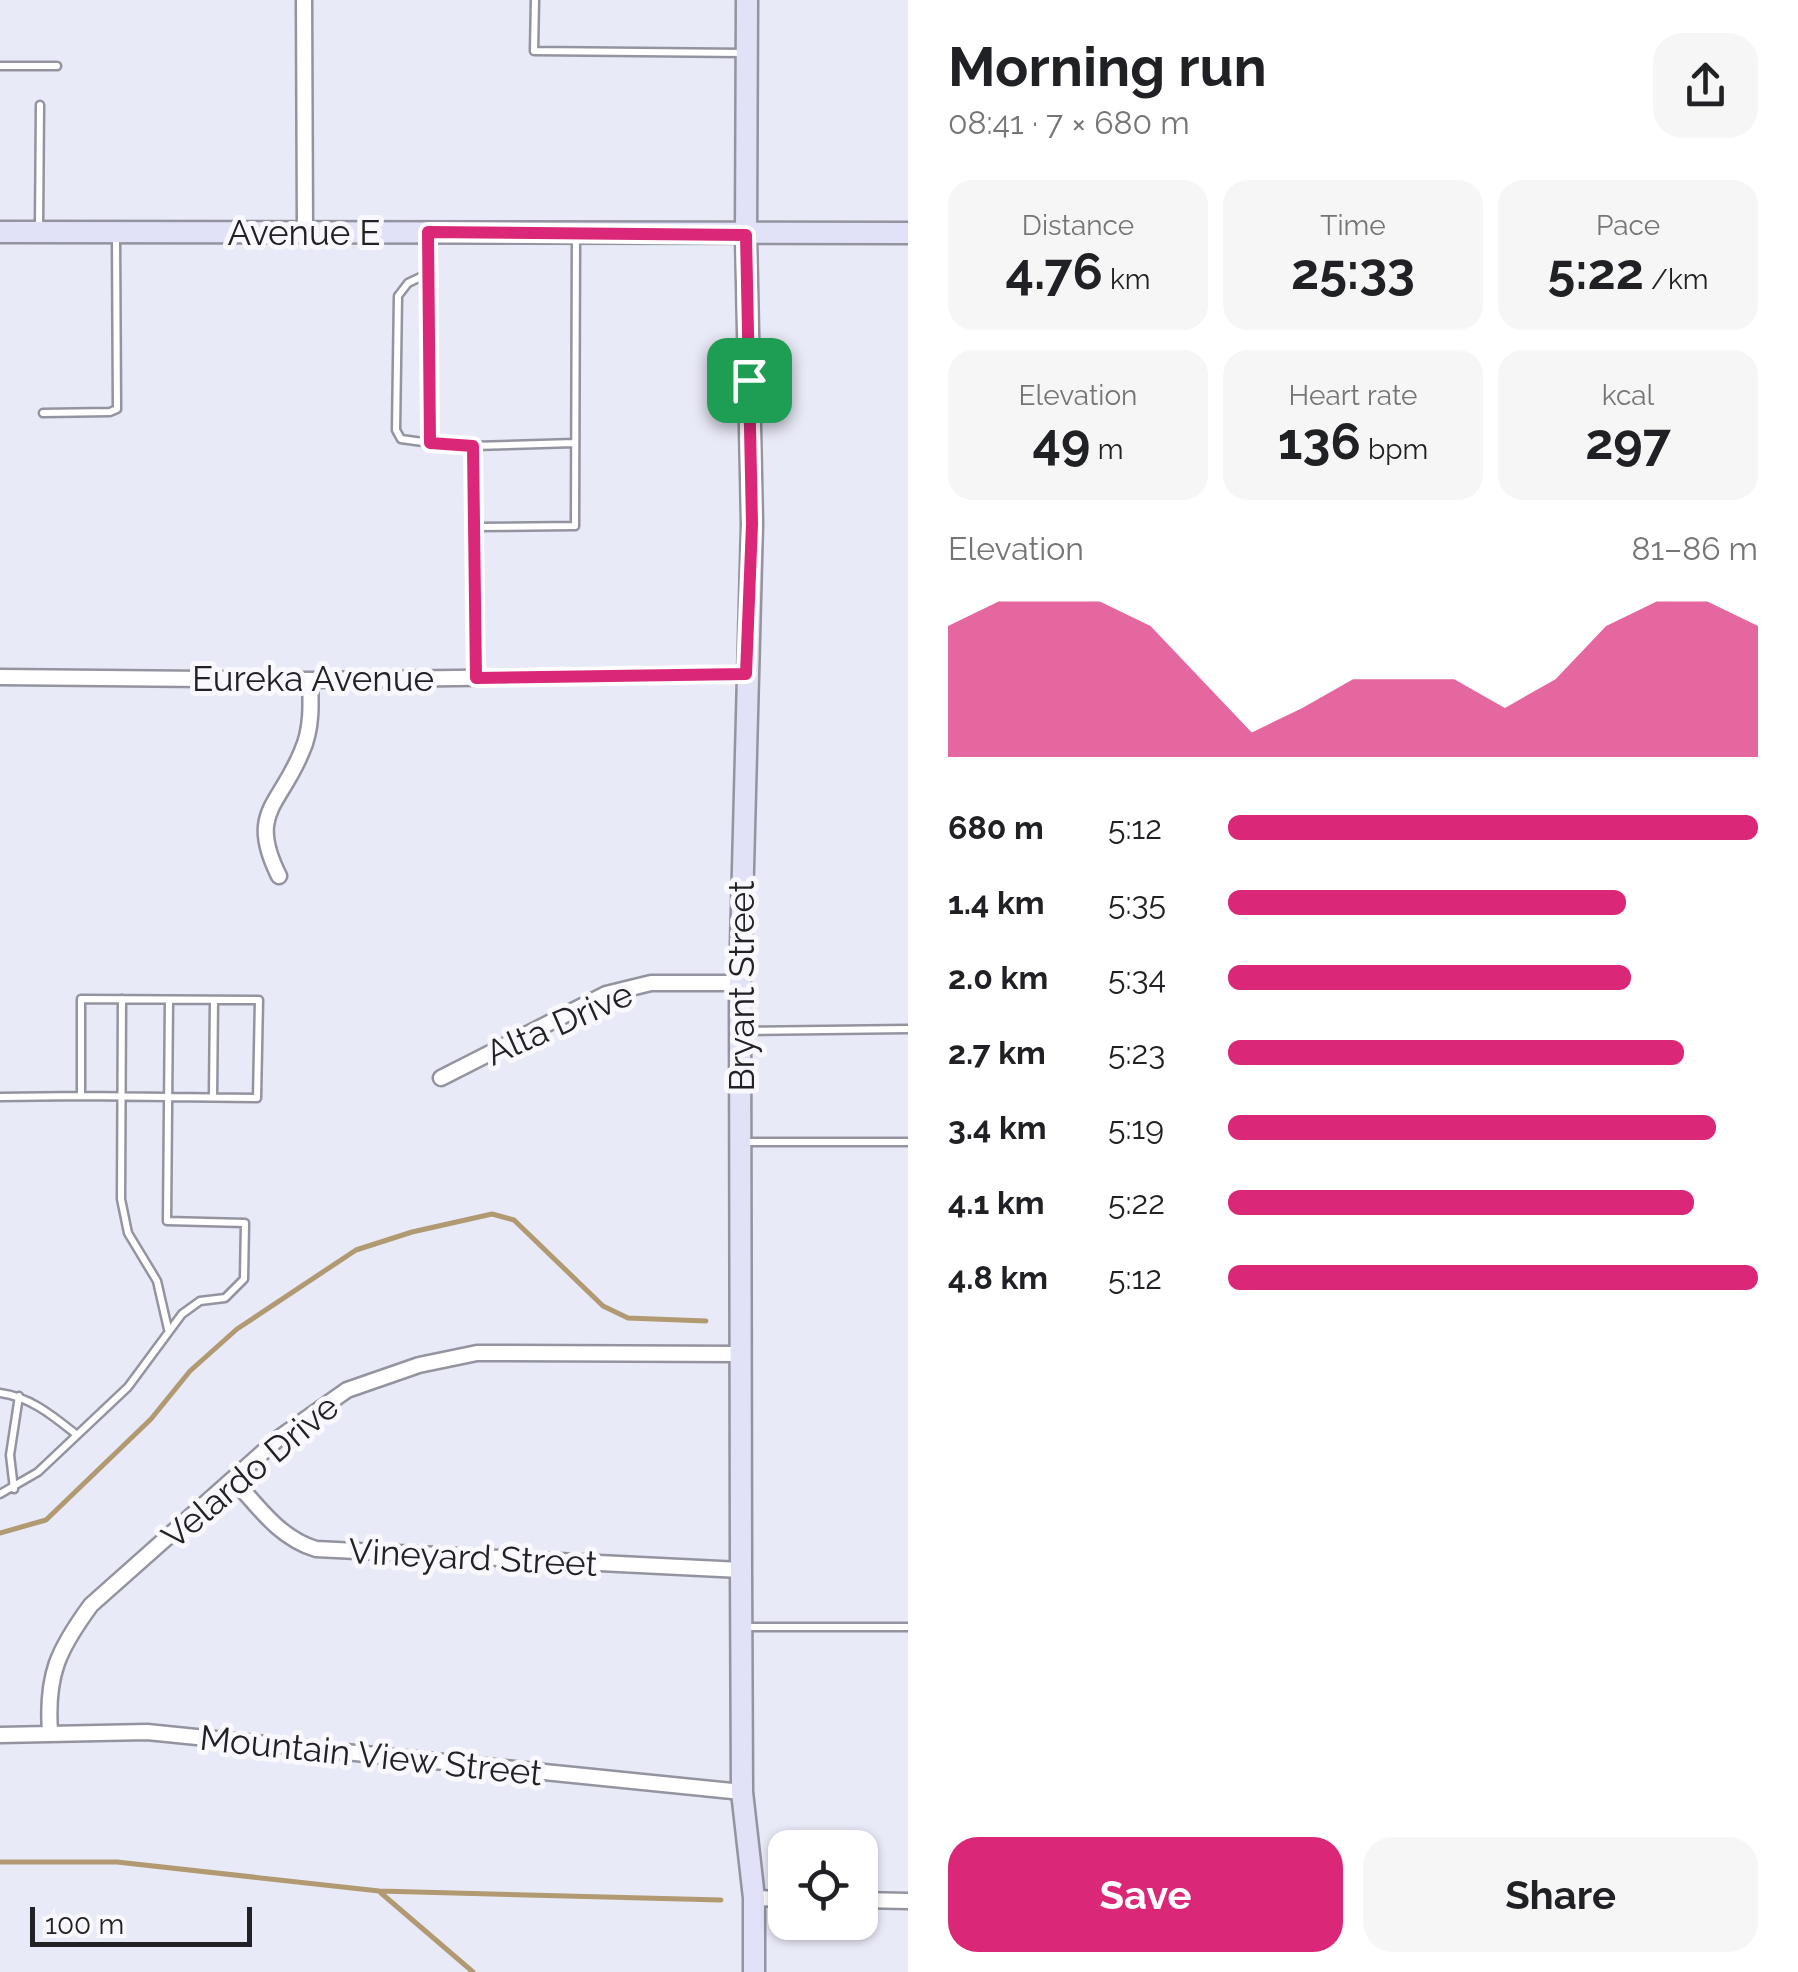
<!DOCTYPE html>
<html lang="en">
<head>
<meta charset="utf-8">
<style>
  body { margin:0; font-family:Raleway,sans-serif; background:#f6f6f6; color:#202124; height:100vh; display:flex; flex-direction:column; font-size:38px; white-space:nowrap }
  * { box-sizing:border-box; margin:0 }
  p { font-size:32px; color:#757577 }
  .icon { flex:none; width:55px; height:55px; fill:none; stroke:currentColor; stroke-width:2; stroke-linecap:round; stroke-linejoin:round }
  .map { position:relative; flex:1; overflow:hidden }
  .details { display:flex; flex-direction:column; background:#fff; width:890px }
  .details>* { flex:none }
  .controls { position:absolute; left:768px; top:1830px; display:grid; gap:20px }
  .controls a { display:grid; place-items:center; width:110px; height:110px; border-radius:20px; background:#fff; box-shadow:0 2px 8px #0004; font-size:50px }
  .scale { position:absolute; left:30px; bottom:25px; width:222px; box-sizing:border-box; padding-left:10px; border:5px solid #212126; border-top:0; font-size:28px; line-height:35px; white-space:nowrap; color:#212126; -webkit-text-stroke:8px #f8f8fd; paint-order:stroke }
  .pin { position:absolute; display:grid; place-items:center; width:85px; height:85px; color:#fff; margin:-42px; border-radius:20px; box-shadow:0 5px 15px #0006 }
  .round { display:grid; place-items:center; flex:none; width:105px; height:105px; border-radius:30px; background:#f6f6f6 }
  .headline { display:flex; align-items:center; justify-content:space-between; height:170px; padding:0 40px }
  h1 { font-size:55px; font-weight:700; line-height:75px }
  .metrics { display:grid; grid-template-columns:repeat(3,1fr); gap:15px; height:170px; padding:10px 40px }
  .metrics div { display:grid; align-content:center; border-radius:25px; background:#f6f6f6; text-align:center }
  .metrics b { font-size:50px; font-weight:700 }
  .metrics small { font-size:28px; font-weight:400 }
  .metrics p { font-size:28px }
  .chart { height:280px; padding:20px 40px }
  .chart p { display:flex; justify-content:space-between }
  .chart svg { width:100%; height:180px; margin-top:10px; fill:#db2777; opacity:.7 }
  .cta { display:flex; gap:20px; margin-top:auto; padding:20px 40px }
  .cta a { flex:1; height:115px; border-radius:30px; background:#db2777; color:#fff; font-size:40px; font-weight:700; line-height:115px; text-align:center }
  .cta a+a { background:#f6f6f6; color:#202124 }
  ul { padding:0 40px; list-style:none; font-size:32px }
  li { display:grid; grid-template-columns:160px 120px 1fr; align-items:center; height:75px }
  li i { height:25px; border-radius:12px; background:#db2777 }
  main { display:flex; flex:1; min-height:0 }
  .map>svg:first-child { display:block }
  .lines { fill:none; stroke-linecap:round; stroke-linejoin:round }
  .stream { stroke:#b19971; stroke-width:5 }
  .lane-casing { stroke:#93949f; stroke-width:11 }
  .street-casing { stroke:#93949f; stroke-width:19 }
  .secondary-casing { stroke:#93949f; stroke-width:25 }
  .lane { stroke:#fff; stroke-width:6 }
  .street { stroke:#fff; stroke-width:14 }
  .secondary { stroke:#e1e1f8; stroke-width:20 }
  .route-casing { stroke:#fff; stroke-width:20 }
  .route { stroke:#db2777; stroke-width:12 }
  .labels { text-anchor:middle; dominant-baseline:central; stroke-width:10; stroke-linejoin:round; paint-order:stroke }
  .street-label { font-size:35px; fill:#212126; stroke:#f8f8fd }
</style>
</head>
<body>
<main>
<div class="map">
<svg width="908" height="1972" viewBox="0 0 908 1972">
  <rect width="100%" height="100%" fill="#e9eaf7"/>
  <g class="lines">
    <!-- stream -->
    <path class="stream" d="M 0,1533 L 46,1520 L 151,1419 L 190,1371 L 237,1329 L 356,1250 L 412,1232 L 492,1214 L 514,1220 L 603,1306 L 628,1318 L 706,1321
      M 0,1862 L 117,1862 L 379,1891 L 721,1900
      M 381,1893 L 473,1972"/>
    <!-- lane casing -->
    <g class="lane-casing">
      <path id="lane" d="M 535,0 L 534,51 L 745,53
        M 0,66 L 57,66
        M 39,226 L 40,105
        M 429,234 L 430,443 L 473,446 L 476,677
        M 429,273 L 408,283 L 398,296 L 396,430 L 401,439 L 430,443
        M 43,413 L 110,412 L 117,409 L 116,238
        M 473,446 L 574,443
        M 474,527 L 575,526 L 576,235
        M 81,999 L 259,1000 L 257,1098 L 81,1096 Z
        M 122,999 L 121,1199 L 128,1233 L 157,1281 L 168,1329
        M 741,1031 L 908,1029
        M 0,1097 L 81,1096
        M 213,1097 L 214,1000
        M 742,1142 L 908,1142
        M 0,1393 C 31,1397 53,1416 77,1435
        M 14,1489 L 10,1455 L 19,1396
        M 0,1494 L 38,1472 L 128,1387 L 182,1314 L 200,1301 L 225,1298 L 244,1279 L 245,1223 L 167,1221 L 169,1000
        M 747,1627 L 908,1627"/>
    </g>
    <!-- street casing -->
    <g class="street-casing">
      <path id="street" d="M 304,0 L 305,230
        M 0,677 L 310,680 L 746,674
        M 279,876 C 247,812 280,806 302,751 C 312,729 311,704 310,680
        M 441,1078 L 606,994 L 651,983 L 740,983
        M 233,1479 C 258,1506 279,1538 316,1549 L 741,1570
        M 50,1732 C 46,1675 58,1650 91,1605 L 279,1438 L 347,1390 L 419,1365 L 477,1353 L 742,1354
        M 0,1735 L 147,1732 L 742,1792
        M 754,1898 L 785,1899
        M 860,1900 L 908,1901"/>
    </g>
    <!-- secondary casing -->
    <g class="secondary-casing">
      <path id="secondary" d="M 747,0 L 746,235 L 752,524 L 740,983 L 741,1570 L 742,1792 L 754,1898 L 754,1972
        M 0,232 L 908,233"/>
    </g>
    <!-- lane -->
    <use href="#lane" class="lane"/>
    <!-- street -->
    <use href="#street" class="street"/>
    <!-- secondary -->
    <use href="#secondary" class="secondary"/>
  </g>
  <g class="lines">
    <!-- route casing -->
    <g class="route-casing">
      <path id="route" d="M 428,232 L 746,235 L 752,524 L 746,674 L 476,678 L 473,446 L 430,443 Z"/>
    </g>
    <!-- route -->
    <use href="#route" class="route"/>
  </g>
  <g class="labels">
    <!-- street labels -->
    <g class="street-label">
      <text x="304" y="232">Avenue E</text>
      <text x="313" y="678">Eureka Avenue</text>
      <text transform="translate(741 986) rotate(-90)">Bryant Street</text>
      <text transform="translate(559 1023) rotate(-24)">Alta Drive</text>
      <text transform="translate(250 1471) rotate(-40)">Velardo Drive</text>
      <text transform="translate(473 1557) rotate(3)">Vineyard Street</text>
      <text transform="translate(371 1755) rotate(6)">Mountain View Street</text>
    </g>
  </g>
</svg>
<div class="controls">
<a><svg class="icon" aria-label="locate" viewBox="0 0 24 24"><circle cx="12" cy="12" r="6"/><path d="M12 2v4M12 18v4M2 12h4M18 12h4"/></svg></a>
</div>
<div class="scale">100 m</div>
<div class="pin" style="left:749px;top:380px;background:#1e9e55"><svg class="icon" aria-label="arrive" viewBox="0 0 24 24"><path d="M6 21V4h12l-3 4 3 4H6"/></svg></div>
</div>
<section class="details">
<div class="headline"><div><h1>Morning run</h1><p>08:41 · 7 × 680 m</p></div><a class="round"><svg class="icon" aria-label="share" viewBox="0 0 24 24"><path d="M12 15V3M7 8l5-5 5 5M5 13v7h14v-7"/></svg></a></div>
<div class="metrics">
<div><p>Distance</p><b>4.76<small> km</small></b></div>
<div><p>Time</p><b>25:33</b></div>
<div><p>Pace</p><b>5:22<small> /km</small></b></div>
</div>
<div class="metrics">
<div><p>Elevation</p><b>49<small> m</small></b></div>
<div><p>Heart rate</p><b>136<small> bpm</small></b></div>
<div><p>kcal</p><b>297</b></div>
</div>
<div class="chart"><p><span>Elevation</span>81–86 m</p>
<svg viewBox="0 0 160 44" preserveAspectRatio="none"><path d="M0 44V12L10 6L20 6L30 6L40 12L50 25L60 38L70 32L80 25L90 25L100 25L110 32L120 25L130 12L140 6L150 6L160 12V44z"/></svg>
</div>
<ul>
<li><b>680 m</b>5:12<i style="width:100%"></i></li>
<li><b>1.4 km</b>5:35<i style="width:75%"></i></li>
<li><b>2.0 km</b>5:34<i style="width:76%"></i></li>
<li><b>2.7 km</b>5:23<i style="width:86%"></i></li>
<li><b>3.4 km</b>5:19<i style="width:92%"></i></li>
<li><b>4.1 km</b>5:22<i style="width:88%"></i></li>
<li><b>4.8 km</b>5:12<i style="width:100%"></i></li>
</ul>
<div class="cta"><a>Save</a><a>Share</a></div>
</section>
</main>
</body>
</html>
